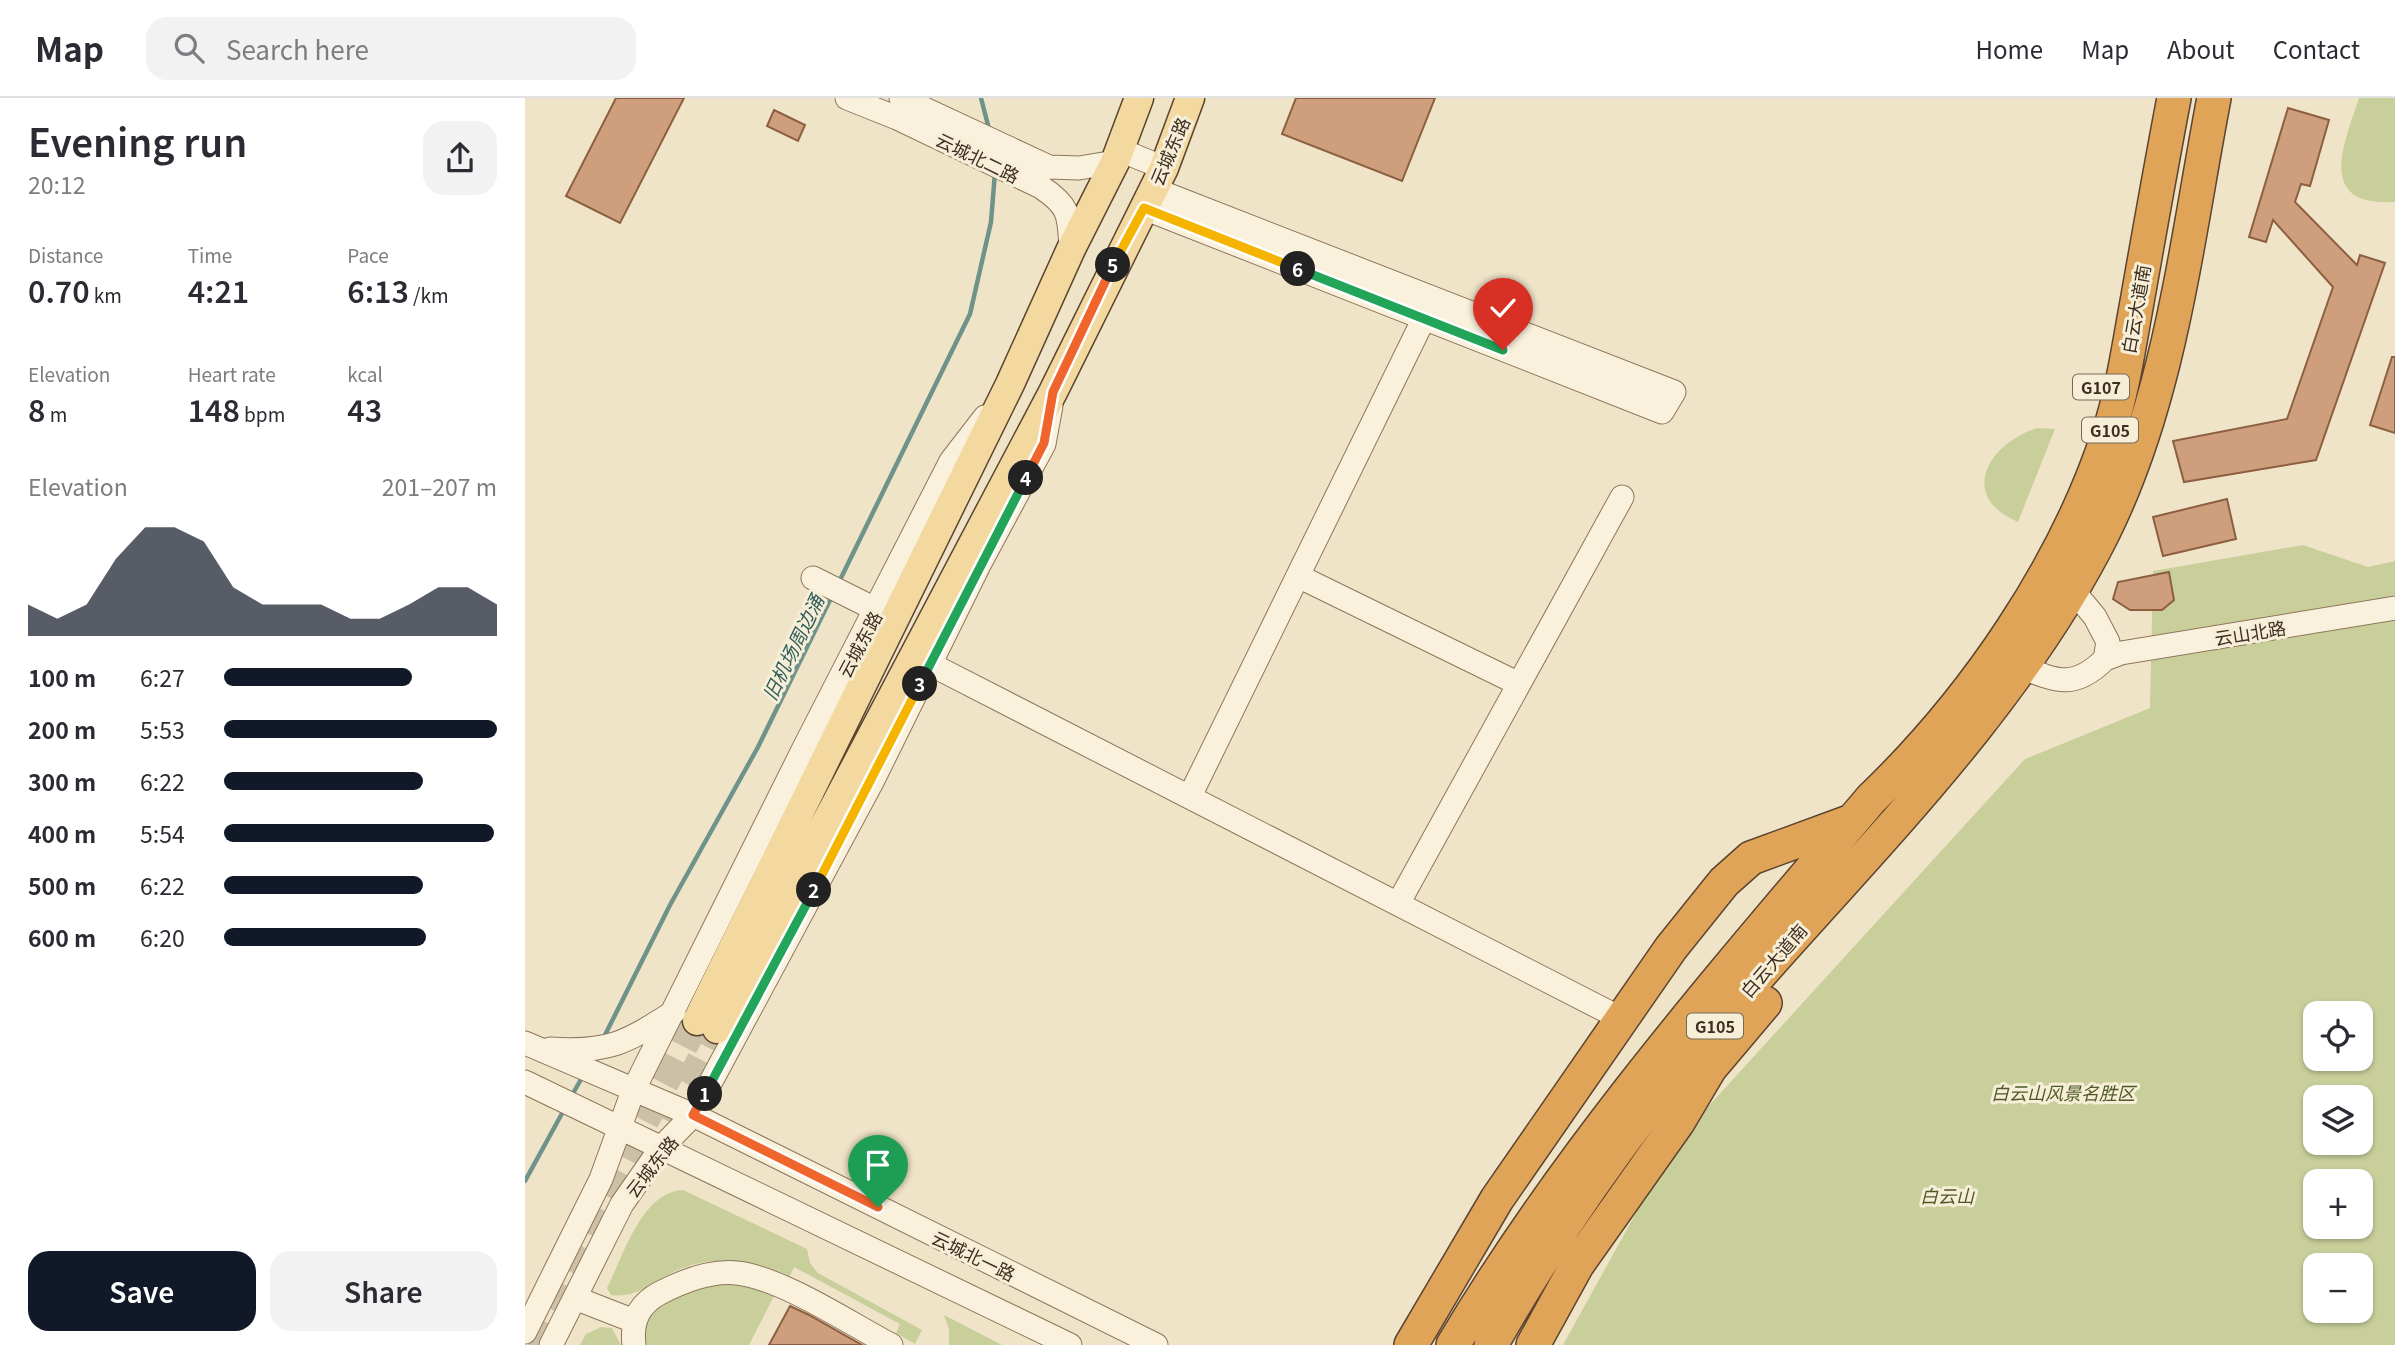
<!DOCTYPE html>
<html lang="en">
<head>
<meta charset="utf-8">
<style>
  body { margin:0; font-family:Georgia,"Noto Sans SC",serif; background:#f2f2f3; color:#2b2b33; height:100vh; display:flex; flex-direction:column; font-size:26px; white-space:nowrap }
  * { box-sizing:border-box; margin:0 }
  p { font-size:23px; color:#7c7c81 }
  .icon { flex:none; width:38px; height:38px; fill:none; stroke:currentColor; stroke-width:2; stroke-linecap:round; stroke-linejoin:round }
  .map { position:relative; flex:1; overflow:hidden }
  .details { display:flex; flex-direction:column; background:#fff; width:525px }
  .details>* { flex:none }
  .controls { position:absolute; left:1778px; top:903px; display:grid; gap:14px }
  .controls a { display:grid; place-items:center; width:70px; height:70px; border-radius:14px; background:#fff; box-shadow:0 2px 5px #0004; font-size:35px }
  .pin { position:absolute; display:grid; place-items:center; width:60px; height:60px; color:#fff; margin:-72px -30px; border-radius:50% 50% 50% 0; rotate:-45deg; box-shadow:0 0 7px #0007 }
  .pin .icon { rotate:45deg }
  .km { position:absolute; width:35px; height:35px; margin:-18px; border-radius:50%; background:#222; color:#fff; font-size:19px; line-height:35px; text-align:center }
  .round { display:grid; place-items:center; flex:none; width:74px; height:74px; border-radius:21px; background:#f2f2f3 }
  .summary { display:flex; align-items:center; justify-content:space-between; height:119px; padding:0 28px }
  h1 { font-size:38px; font-weight:600; line-height:52px }
  .figures { display:grid; grid-template-columns:repeat(3,1fr); gap:10px; height:119px; padding:7px 28px }
  .figures div { display:grid; align-content:center }
  .figures b { font-size:30px; font-weight:600 }
  .figures small { font-size:19px; font-weight:400 }
  .figures p { font-size:19px }
  .chart { height:196px; padding:14px 28px }
  .chart p { display:flex; justify-content:space-between }
  .chart svg { width:100%; height:126px; margin-top:7px; fill:#111827; opacity:.7 }
  .action { display:flex; gap:14px; margin-top:auto; padding:14px 28px }
  .action a { flex:1; height:80px; border-radius:21px; background:#111827; color:#fff; font-size:28px; font-weight:600; line-height:80px; text-align:center }
  .action a+a { background:#f2f2f3; color:#2b2b33 }
  ul { padding:0 28px; list-style:none; font-size:23px }
  li { display:grid; grid-template-columns:112px 84px 1fr; align-items:center; height:52px }
  li i { height:18px; border-radius:9px; background:#111827 }
  header { display:flex; align-items:center; gap:42px; box-sizing:border-box; height:98px; padding:0 35px; background:#fff; border-bottom:2px solid #e1e1e2 }
  header strong { font-size:33px }
  nav { display:flex; gap:38px; margin-inline-start:auto; font-size:24px }
  .search { width:490px; height:63px; background:#f2f2f3; display:flex; align-items:center; gap:18px; box-sizing:border-box; padding:0 24px; border-radius:21px; color:#7c7c81; font-size:26px }
  main { display:flex; flex:1; min-height:0 }
  .map>svg:first-child { display:block }
  .green { fill:#c9cf9b; fill-rule:evenodd }
  .lines { fill:none; stroke-linecap:round; stroke-linejoin:round }
  .stream { stroke:#6f938a; stroke-width:4.5 }
  .building { fill:#cf9f7d; stroke:#8d5f41; stroke-width:2 }
  .major-tunnel { stroke:#ccc0a6; stroke-width:28; stroke-dasharray:28 14; stroke-linecap:butt }
  .minor-casing { stroke:#8d765c; stroke-width:25 }
  .major-casing { stroke:#5b4430; stroke-width:31 }
  .highway-casing { stroke:#5b4430; stroke-width:36 }
  .minor { stroke:#faf1dc; stroke-width:23 }
  .major { stroke:#f3d9a0; stroke-width:28 }
  .highway { stroke:#e0a458; stroke-width:33 }
  .split-1-casing { stroke:#fff; stroke-width:14 }
  .split-2-casing { stroke:#fff; stroke-width:14 }
  .split-3-casing { stroke:#fff; stroke-width:14 }
  .split-4-casing { stroke:#fff; stroke-width:14 }
  .split-5-casing { stroke:#fff; stroke-width:14 }
  .split-6-casing { stroke:#fff; stroke-width:14 }
  .split-7-casing { stroke:#fff; stroke-width:14 }
  .split-1 { stroke:#f0652b; stroke-width:9 }
  .split-2 { stroke:#22a559; stroke-width:9 }
  .split-3 { stroke:#f5b400; stroke-width:9 }
  .split-4 { stroke:#22a559; stroke-width:9 }
  .split-5 { stroke:#f0652b; stroke-width:9 }
  .split-6 { stroke:#f5b400; stroke-width:9 }
  .split-7 { stroke:#22a559; stroke-width:9 }
  .labels { text-anchor:middle; dominant-baseline:central; stroke-width:6; stroke-linejoin:round; paint-order:stroke }
  .shield { fill:#f7eed8; stroke:#756857; stroke-width:2 }
  .shield-label { font-size:16px; font-weight:bold; fill:#3d2e20 }
  .street-label { font-size:18px; fill:#3d2e20; stroke:#f7eed8 }
  .park-label { font-size:18px; font-style:italic; fill:#4d5a26; stroke:#f7eed8 }
  .water-label { font-size:19px; font-style:italic; fill:#2f5d5a; stroke:#f7eed8 }
</style>
</head>
<body>
<header>
<strong>Map</strong>
<div class="search"><svg class="icon" aria-label="search" viewBox="0 0 24 24"><circle cx="10" cy="10" r="6"/><path d="M15 15l6 6"/></svg>Search here</div>
<nav><a>Home</a><a>Map</a><a>About</a><a>Contact</a></nav>
</header>
<main>
<section class="details">
<div class="summary"><div><h1>Evening run</h1><p>20:12</p></div><a class="round"><svg class="icon" aria-label="share" viewBox="0 0 24 24"><path d="M12 15V3M7 8l5-5 5 5M5 13v7h14v-7"/></svg></a></div>
<div class="figures">
<div><p>Distance</p><b>0.70<small> km</small></b></div>
<div><p>Time</p><b>4:21</b></div>
<div><p>Pace</p><b>6:13<small> /km</small></b></div>
</div>
<div class="figures">
<div><p>Elevation</p><b>8<small> m</small></b></div>
<div><p>Heart rate</p><b>148<small> bpm</small></b></div>
<div><p>kcal</p><b>43</b></div>
</div>
<div class="chart"><p><span>Elevation</span>201–207 m</p>
<svg viewBox="0 0 160 44" preserveAspectRatio="none"><path d="M0 44V33L10 38L20 33L30 17L40 6L50 6L60 11L70 27L80 33L90 33L100 33L110 38L120 38L130 33L140 27L150 27L160 33V44z"/></svg>
</div>
<ul>
<li><b>100 m</b>6:27<i style="width:69%"></i></li>
<li><b>200 m</b>5:53<i style="width:100%"></i></li>
<li><b>300 m</b>6:22<i style="width:73%"></i></li>
<li><b>400 m</b>5:54<i style="width:99%"></i></li>
<li><b>500 m</b>6:22<i style="width:73%"></i></li>
<li><b>600 m</b>6:20<i style="width:74%"></i></li>
</ul>
<div class="action"><a>Save</a><a>Share</a></div>
</section>
<div class="map">
<svg width="1870" height="1247" viewBox="0 0 1870 1247">
  <rect width="100%" height="100%" fill="#f0e4c8"/>
  <!-- green -->
  <path class="green" d="M 1834,0 L 1870,0 L 1870,104 C 1790,109 1819,46 1834,0 Z
    M 1512,330 L 1530,331 L 1493,424 C 1433,399 1462,346 1512,330 Z
    M 1778,447 L 1843,469 L 1870,463 L 1870,1247 L 1038,1247 L 1149,1046 L 1500,661 L 1625,610 L 1628,473 ZM 1790,915 L 1836,915 L 1836,961 L 1790,961 ZM 1790,999 L 1836,999 L 1836,1045 L 1790,1045 ZM 1790,1083 L 1836,1083 L 1836,1129 L 1790,1129 ZM 1790,1167 L 1836,1167 L 1836,1213 L 1790,1213 Z
    M 158,1092 L 282,1151 L 285,1165 L 293,1175 L 397,1232 L 390,1246 L 371,1235 L 375,1226 L 269,1169 L 265,1178 C 230,1163 192,1156 155,1171 C 131,1181 113,1201 86,1197 L 82,1190 C 98,1159 116,1094 158,1092 Z
    M 213,1185 L 250,1196 L 224,1247 L 118,1247 C 120,1195 170,1188 213,1185 Z
    M 419,1217 L 477,1247 L 424,1247 L 424,1232 Z
    M 76,1229 L 87,1230 L 96,1247 L 55,1247 L 61,1236 Z"/>
  <g class="lines">
    <!-- stream -->
    <path class="stream" d="M 456,0 L 464,31
      M 314,484 L 445,216 L 466,124 L 470,74
      M 78,941 L 145,807 L 233,649 L 307,498
      M 46,999 L 59,976
      M 0,1083 L 40,1010"/>
  </g>
  <!-- building -->
  <path class="building" d="M 91,0 L 159,0 L 95,125 L 41,98 Z
    M 771,0 L 910,0 L 877,83 L 757,36 Z
    M 1763,10 L 1804,22 L 1785,88 L 1776,86 L 1770,104 L 1832,167 L 1835,157 L 1860,165 L 1791,362 L 1659,384 L 1648,343 L 1762,321 L 1808,189 L 1748,122 L 1741,144 L 1724,139 Z
    M 249,12 L 280,27 L 273,43 L 242,28 Z
    M 1867,259 L 1870,259 L 1870,335 L 1845,327 Z
    M 1702,401 L 1711,441 L 1638,458 L 1628,419 Z
    M 1644,474 L 1649,502 L 1637,512 L 1605,512 L 1588,501 L 1593,484 Z
    M 265,1208 L 284,1217 L 337,1247 L 244,1247 Z"/>
  <g class="lines">
    <!-- major-tunnel -->
    <path class="major-tunnel" d="M 124,1061 L 192,931
      M 4,1247 L 172,923"/>
    <!-- minor casing -->
    <g class="minor-casing">
      <path id="minor" d="M 322,0 L 372,20 L 516,89 C 546,109 544,118 546,151
        M 376,0 L 524,69 L 554,70 L 590,64
        M 595,52 L 639,70
        M 619,110 L 1137,314 L 1149,294 L 628,91
        M 773,478 L 994,586
        M 288,480 L 352,512
        M 1580,561 L 1596,555 L 1870,510
        M 405,566 L 1097,921
        M 1494,568 C 1531,583 1549,592 1580,561 L 1583,544 L 1570,519 L 1546,490
        M 665,698 L 906,206
        M 874,804 L 1097,399
        M 0,945 L 168,1017 L 631,1247
        M 25,951 C 84,955 100,945 149,914
        M 0,984 L 545,1247
        M 50,1200 L 109,1223
        M 0,1234 L 76,1081 L 108,993 L 278,652 L 426,363 L 460,319
        M 26,1247 L 97,1106 L 136,1050 L 168,1017 L 348,682 L 455,465 L 519,346 L 526,308
        M 109,1247 C 106,1223 114,1206 135,1195 C 158,1183 185,1172 212,1175 C 257,1180 324,1225 366,1247"/>
    </g>
    <!-- major casing -->
    <g class="major-casing">
      <path id="major" d="M 172,923 L 485,286 L 546,151 L 590,64 L 614,0
        M 192,931 L 528,294 L 639,70 L 665,0"/>
    </g>
    <!-- highway casing -->
    <g class="highway-casing">
      <path id="highway" d="M 886,1247 L 972,1101 L 1146,850 L 1199,784 L 1226,760 L 1327,723
        M 928,1247 C 1046,1049 1198,876 1346,701 C 1448,603 1540,470 1584,334 C 1598,292 1604,247 1612,204 C 1624,136 1636,68 1649,0
        M 966,1247 C 1024,1144 1100,1034 1176,944 C 1312,782 1483,625 1578,435 C 1645,300 1661,146 1689,0
        M 1008,1247 L 1052,1167 L 1153,1024 L 1185,970 L 1240,905"/>
    </g>
    <!-- minor -->
    <use href="#minor" class="minor"/>
    <!-- major -->
    <use href="#major" class="major"/>
    <!-- highway -->
    <use href="#highway" class="highway"/>
  </g>
  <g class="lines">
    <!-- split-1 casing -->
    <g class="split-1-casing">
      <path id="split-1" d="M 180,996 L 168,1017 L 353,1109"/>
    </g>
    <!-- split-2 casing -->
    <g class="split-2-casing">
      <path id="split-2" d="M 180,996 L 289,792"/>
    </g>
    <!-- split-3 casing -->
    <g class="split-3-casing">
      <path id="split-3" d="M 289,792 L 395,586"/>
    </g>
    <!-- split-4 casing -->
    <g class="split-4-casing">
      <path id="split-4" d="M 395,586 L 501,380"/>
    </g>
    <!-- split-5 casing -->
    <g class="split-5-casing">
      <path id="split-5" d="M 501,380 L 519,345 L 528,294 L 588,167"/>
    </g>
    <!-- split-6 casing -->
    <g class="split-6-casing">
      <path id="split-6" d="M 588,167 L 619,110 L 773,171"/>
    </g>
    <!-- split-7 casing -->
    <g class="split-7-casing">
      <path id="split-7" d="M 773,171 L 978,252"/>
    </g>
    <!-- split-1 -->
    <use href="#split-1" class="split-1"/>
    <!-- split-2 -->
    <use href="#split-2" class="split-2"/>
    <!-- split-3 -->
    <use href="#split-3" class="split-3"/>
    <!-- split-4 -->
    <use href="#split-4" class="split-4"/>
    <!-- split-5 -->
    <use href="#split-5" class="split-5"/>
    <!-- split-6 -->
    <use href="#split-6" class="split-6"/>
    <!-- split-7 -->
    <use href="#split-7" class="split-7"/>
  </g>
  <g class="labels">
    <!-- shield labels -->
    <g class="shield">
      <rect x="1548" y="276.5" width="56" height="25" rx="5"/>
      <rect x="1557" y="319.5" width="56" height="25" rx="5"/>
      <rect x="1162" y="915.5" width="56" height="25" rx="5"/>
    </g>
    <g class="shield-label">
      <text x="1576" y="289">G107</text>
      <text x="1585" y="332">G105</text>
      <text x="1190" y="928">G105</text>
    </g>
    <!-- street labels -->
    <g class="street-label">
      <text transform="translate(644 53) rotate(-67)">云城东路</text>
      <text transform="translate(453 59) rotate(26)">云城北二路</text>
      <text transform="translate(1610 211) rotate(-80)">白云大道南</text>
      <text transform="translate(1725 534) rotate(-9)">云山北路</text>
      <text transform="translate(334 546) rotate(-62)">云城东路</text>
      <text transform="translate(1248 862) rotate(-49)">白云大道南</text>
      <text transform="translate(126 1068) rotate(-52)">云城东路</text>
      <text transform="translate(449 1157) rotate(26)">云城北一路</text>
    </g>
    <!-- park labels -->
    <g class="park-label">
      <text x="1538" y="994">白云山风景名胜区</text>
      <text x="1422" y="1097">白云山</text>
    </g>
    <!-- water labels -->
    <g class="water-label">
      <text transform="translate(267 549) rotate(-64)">旧机场周边涌</text>
    </g>
  </g>
</svg>
<div class="controls">
<a><svg class="icon" aria-label="locate" viewBox="0 0 24 24"><circle cx="12" cy="12" r="6"/><path d="M12 2v4M12 18v4M2 12h4M18 12h4"/></svg></a>
<a><svg class="icon" aria-label="layers" viewBox="0 0 24 24"><path d="M12 4l9 5-9 5-9-5zM3 14l9 5 9-5"/></svg></a>
<a>+</a>
<a>−</a>
</div>
<div class="pin" style="left:353px;top:1109px;background:#1e9e55"><svg class="icon" aria-label="arrive" viewBox="0 0 24 24"><path d="M6 21V4h12l-3 4 3 4H6"/></svg></div>
<div class="pin" style="left:978px;top:252px;background:#d93025"><svg class="icon" aria-label="check" viewBox="0 0 24 24"><path d="M5 12l5 5 9-10"/></svg></div>
<b class="km" style="left:180px;top:996px">1</b>
<b class="km" style="left:289px;top:792px">2</b>
<b class="km" style="left:395px;top:586px">3</b>
<b class="km" style="left:501px;top:380px">4</b>
<b class="km" style="left:588px;top:167px">5</b>
<b class="km" style="left:773px;top:171px">6</b>
</div>
</main>
</body>
</html>
